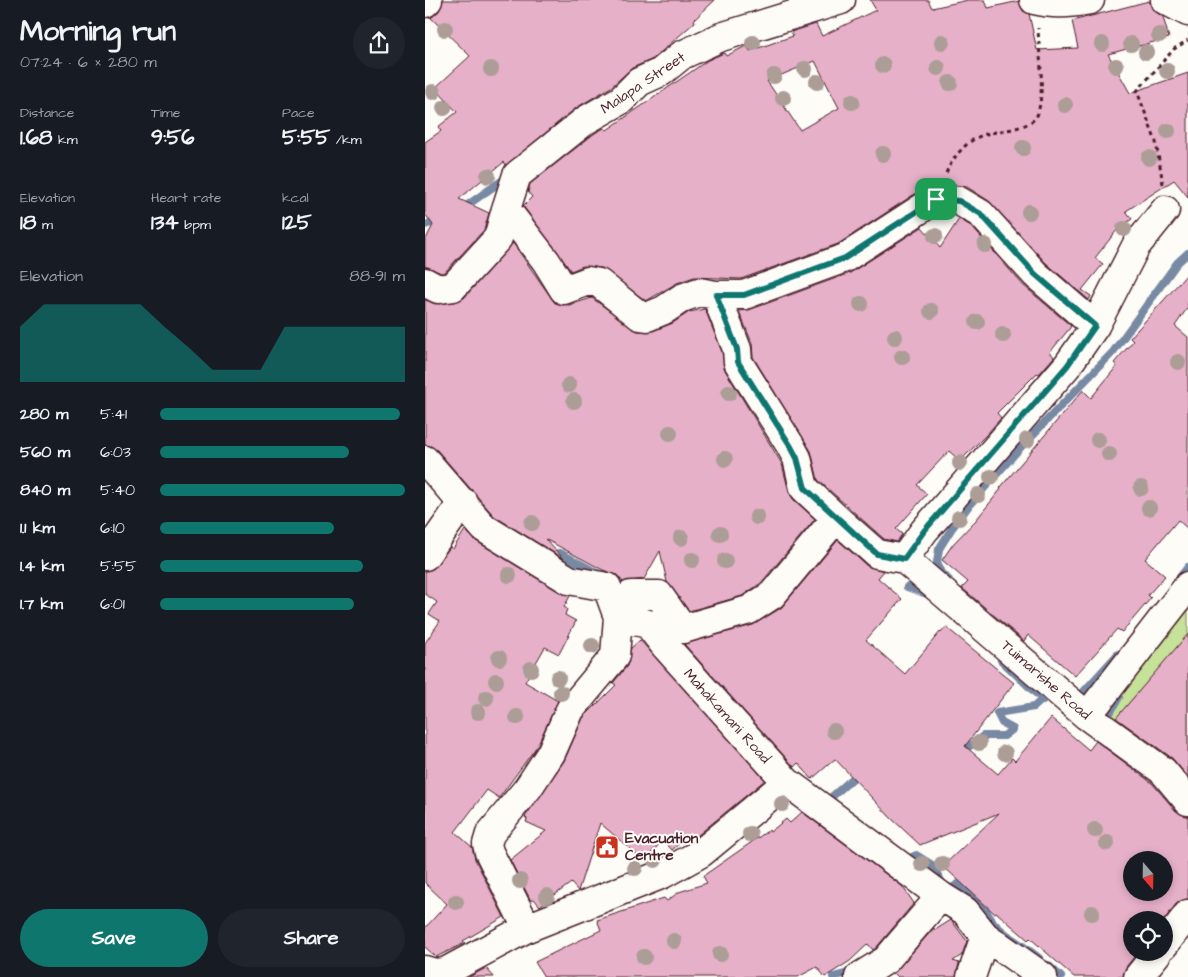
<!DOCTYPE html>
<html lang="en">
<head>
<meta charset="utf-8">
<style>
  body { margin:0; font-family:"Architects Daughter",sans-serif; background:#20242c; color:#f1f3f6; height:100vh; display:flex; flex-direction:column; font-size:19px; white-space:nowrap }
  * { box-sizing:border-box; margin:0 }
  p { font-size:16px; color:#9ea1a6 }
  .icon { flex:none; width:28px; height:28px; fill:none; stroke:currentColor; stroke-width:2; stroke-linecap:round; stroke-linejoin:round }
  .map { position:relative; flex:1; overflow:hidden }
  .drawer { display:flex; flex-direction:column; background:#171b24; width:425px }
  .drawer>* { flex:none }
  .needle { width:32px; rotate:160deg }
  .tools { position:absolute; left:698px; top:851px; display:grid; gap:10px }
  .tools a { display:grid; place-items:center; width:50px; height:50px; border-radius:50%; background:#171b24; box-shadow:0 2px 8px #0003; font-size:25px }
  .pin { position:absolute; display:grid; place-items:center; width:42px; height:42px; color:#fff; margin:-21px; border-radius:10px; box-shadow:0 2px 8px #0006 }
  .round { display:grid; place-items:center; flex:none; width:52px; height:52px; border-radius:26px; background:#20242c }
  .summary { display:flex; align-items:center; justify-content:space-between; height:85px; padding:0 20px }
  h1 { font-size:28px; font-weight:700; line-height:38px }
  .metrics { display:grid; grid-template-columns:repeat(3,1fr); gap:8px; height:85px; padding:5px 20px }
  .metrics div { display:grid; align-content:center }
  .metrics b { font-size:21px; font-weight:700 }
  .metrics small { font-size:14px; font-weight:400 }
  .metrics p { font-size:14px }
  .chart { height:140px; padding:10px 20px }
  .chart p { display:flex; justify-content:space-between }
  .chart svg { width:100%; height:90px; margin-top:5px; fill:#0f766e; opacity:.7 }
  .button { display:flex; gap:10px; margin-top:auto; padding:10px 20px }
  .button a { flex:1; height:58px; border-radius:30px; background:#0f766e; color:#fff; font-size:20px; font-weight:700; line-height:58px; text-align:center }
  .button a+a { background:#20242c; color:#f1f3f6 }
  ul { padding:0 20px; list-style:none; font-size:16px }
  li { display:grid; grid-template-columns:80px 60px 1fr; align-items:center; height:38px }
  li i { height:12px; border-radius:6px; background:#0f766e }
  main { display:flex; flex:1; min-height:0 }
  .map>svg:first-child { display:block }
  .green { fill:#c6e198; stroke:#888062 }
  .lines { fill:none; stroke-linecap:round; stroke-linejoin:round }
  .stream { stroke:#7889a4; stroke-width:8 }
  .building { fill:#e6b0c8; stroke:#4a1f2b; fill-rule:evenodd }
  .minor-casing { stroke:#4a1f2b; stroke-width:31 }
  .path { stroke:#4a1f2b; stroke-width:3; stroke-dasharray:4 4; stroke-linecap:butt }
  .minor { stroke:#fdfcf7; stroke-width:28 }
  .tree { fill:#ac9d96 }
  .route-casing { stroke:#fff; stroke-width:10 }
  .route { stroke:#0f766e; stroke-width:6 }
  .labels { text-anchor:middle; dominant-baseline:central; stroke-width:4; stroke-linejoin:round; paint-order:stroke }
  .street-label { font-size:15px; fill:#4a1f2b; stroke:#fdfcf7 }
  .poi-label { font-size:15px; font-weight:bold; fill:#4a1f2b; stroke:#fdfcf7; text-anchor:start }
</style>
</head>
<body>
<main>
<section class="drawer">
<div class="summary"><div><h1>Morning run</h1><p>07:24 · 6 × 280 m</p></div><a class="round"><svg class="icon" aria-label="share" viewBox="0 0 24 24"><path d="M12 15V3M7 8l5-5 5 5M5 13v7h14v-7"/></svg></a></div>
<div class="metrics">
<div><p>Distance</p><b>1.68<small> km</small></b></div>
<div><p>Time</p><b>9:56</b></div>
<div><p>Pace</p><b>5:55<small> /km</small></b></div>
</div>
<div class="metrics">
<div><p>Elevation</p><b>18<small> m</small></b></div>
<div><p>Heart rate</p><b>134<small> bpm</small></b></div>
<div><p>kcal</p><b>125</b></div>
</div>
<div class="chart"><p><span>Elevation</span>88–91 m</p>
<svg viewBox="0 0 160 44" preserveAspectRatio="none"><path d="M0 44V17L10 6L20 6L30 6L40 6L50 6L60 17L70 27L80 38L90 38L100 38L110 17L120 17L130 17L140 17L150 17L160 17V44z"/></svg>
</div>
<ul>
<li><b>280 m</b>5:41<i style="width:98%"></i></li>
<li><b>560 m</b>6:03<i style="width:77%"></i></li>
<li><b>840 m</b>5:40<i style="width:100%"></i></li>
<li><b>1.1 km</b>6:10<i style="width:71%"></i></li>
<li><b>1.4 km</b>5:55<i style="width:83%"></i></li>
<li><b>1.7 km</b>6:01<i style="width:79%"></i></li>
</ul>
<div class="button"><a>Save</a><a>Share</a></div>
</section>
<div class="map">
<svg width="763" height="977" viewBox="0 0 763 977">
  <rect width="100%" height="100%" fill="#fdfcf7"/>
  <filter id="ink" filterUnits="userSpaceOnUse"><feTurbulence type="fractalNoise" baseFrequency=".02" numOctaves="2"/><feDisplacementMap in="SourceGraphic" scale="10" xChannelSelector="R" yChannelSelector="G"/><feConvolveMatrix kernelMatrix="1 2 1 2 8 2 1 2 1" color-interpolation-filters="sRGB"/></filter>
  <g filter="url(#ink)">
    <!-- green -->
    <path class="green" d="M 763,578 L 763,808 L 694,729 L 681,706 Z"/>
    <g class="lines">
      <!-- stream -->
      <path class="stream" d="M 37,209 L 82,177
        M 0,225 L 16,220
        M 118,552 L 122,554 L 135,553 L 178,576
        M 524,580 L 517,573 L 512,562 L 514,549 L 527,528 L 545,504 L 594,449 L 688,352 L 752,263 L 763,253
        M 752,581 L 763,567
        M 482,587 L 502,594
        M 576,660 L 618,700
        M 650,696 L 653,698 L 693,654
        M 687,725 L 684,715 L 694,697
        M 534,754 L 558,736 L 579,736 L 588,729 L 577,723 L 572,713 L 609,707 L 625,692
        M 402,801 L 435,772
        M 479,861 L 491,855 L 507,865 L 522,891 L 533,884 L 544,893
        M 543,894 C 555,895 561,913 568,922 C 580,936 600,946 614,958
        M 623,965 L 636,977
        M 408,977 L 431,971"/>
    </g>
    <!-- building -->
    <path class="building" d="M 18,0 L 290,0 L 269,20 L 270,22 L 228,59 L 207,68 L 186,87 L 151,108 L 81,165 L 79,162 L 34,199 L 64,213 L 59,230 L 20,272 L 16,273 L 0,266 L 0,241 L 8,225 L 0,214 L 0,142 L 16,131 L 13,127 L 32,112 L 10,88 L 45,56 L 6,18 L 14,11 Z
      M 445,0 L 503,0 L 507,8 L 543,0 L 560,0 L 563,8 L 594,1 L 598,11 L 604,14 L 612,50 L 653,48 L 647,21 L 724,1 L 727,9 L 738,17 L 744,38 L 683,54 L 705,93 L 763,73 L 763,197 L 749,180 L 701,211 L 707,219 L 692,230 L 670,258 L 678,264 L 657,290 L 666,296 L 664,300 L 621,263 L 564,201 L 542,187 L 512,183 L 502,186 L 413,244 L 316,279 L 269,277 L 252,283 L 221,301 L 177,268 L 158,266 L 146,271 L 98,206 L 107,197 L 103,192 L 105,184 L 170,133 L 179,128 L 182,130 L 283,60 L 299,53 L 301,56 L 321,46 L 325,51 L 368,36 L 366,32 L 391,24 L 397,36 L 451,10 ZM 390,61 L 414,108 L 375,130 L 342,81 Z
      M 534,219 L 546,226 L 598,285 L 646,326 L 645,328 L 625,352 L 629,357 L 614,374 L 612,373 L 572,413 L 576,418 L 562,434 L 535,461 L 524,451 L 492,485 L 502,494 L 471,529 L 477,534 L 472,542 L 459,539 L 393,480 L 386,451 L 328,357 L 327,343 L 314,311 L 324,310 L 425,273 L 497,227 L 515,248 Z
      M 88,243 L 130,303 L 144,305 L 167,298 L 212,331 L 228,331 L 248,323 L 264,312 L 280,309 L 297,352 L 300,370 L 357,464 L 364,492 L 368,499 L 390,519 L 336,583 L 317,596 L 264,611 L 242,582 L 235,551 L 219,579 L 198,582 L 192,575 L 178,570 L 120,539 L 139,559 L 69,516 L 12,450 L 0,445 L 0,300 L 15,304 L 30,302 L 39,298 Z
      M 763,273 L 763,307 L 750,326 L 763,337 L 763,529 L 753,520 L 720,559 L 740,576 L 723,595 L 726,598 L 697,632 L 692,629 L 650,676 L 603,635 L 599,641 L 537,588 L 543,582 L 517,560 L 528,544 L 551,520 L 576,489 L 575,488 L 658,390 L 666,398 L 692,366 L 689,363 L 708,341 L 705,338 Z
      M 40,530 L 51,541 L 136,593 L 145,596 L 139,607 L 142,609 L 140,615 L 151,621 L 134,654 L 120,647 L 100,682 L 133,701 L 112,746 L 74,798 L 62,790 L 30,832 L 47,847 L 50,859 L 79,917 L 38,941 L 40,943 L 11,957 L 0,947 L 0,928 L 22,904 L 0,883 L 0,643 L 15,621 L 4,614 L 12,602 L 0,594 L 0,571 L 12,565 L 25,547 L 28,549 Z
      M 413,540 L 442,566 L 459,571 L 453,578 L 477,599 L 441,640 L 480,674 L 515,632 L 516,633 L 521,627 L 589,683 L 540,746 L 573,774 L 587,758 L 590,761 L 626,718 L 664,750 L 671,741 L 727,783 L 751,811 L 763,816 L 763,899 L 751,904 L 739,920 L 706,920 L 706,952 L 713,952 L 701,967 L 698,977 L 649,977 L 605,938 L 603,940 L 571,912 L 569,913 L 518,866 L 574,813 L 495,845 L 466,818 L 410,759 L 387,779 L 373,763 L 369,767 L 259,644 L 328,625 L 356,608 ZM 706,860 L 739,860 L 739,892 L 706,892 Z
      M 763,634 L 763,777 L 747,758 L 691,718 Z
      M 215,640 L 340,780 L 267,840 L 259,844 L 257,841 L 247,850 L 238,840 L 219,861 L 175,823 L 153,891 L 146,883 L 115,906 L 109,899 L 106,901 L 85,860 L 121,831 L 101,822 L 102,819 L 100,817 L 139,761 L 158,718 L 191,685 L 188,683 L 202,666 L 206,648 Z
      M 377,812 L 477,886 L 489,903 L 451,948 L 448,950 L 443,944 L 425,961 L 400,977 L 392,967 L 373,977 L 119,977 L 110,962 L 176,930 L 172,920 L 239,898 L 242,901 L 254,892 L 282,883 L 278,876 L 344,830 L 345,832 L 361,819 L 365,823 Z
      M 526,920 L 542,941 L 537,955 L 528,961 L 534,963 L 531,977 L 473,977 L 469,973 L 509,928 L 510,930 Z
      M 61,968 L 69,977 L 44,977 Z"/>
    <g class="lines">
      <!-- minor casing -->
      <g class="minor-casing">
        <path id="minor" d="M 416,0 L 296,37 L 257,55 L 236,72 L 214,82 L 196,100 L 161,120 L 92,175 L 81,209 L 121,261 L 139,290 L 163,281 L 174,283 L 215,316 L 222,317 L 239,310 L 257,298 L 274,292 L 291,295 L 319,295 L 420,258 L 511,199 L 534,201 L 556,214 L 610,274 L 670,326
          M 609,0 C 628,5 645,4 665,0
          M 740,0 L 763,12
          M 0,3 L 3,0
          M 740,210 L 711,246 L 670,326 L 642,366 L 499,531 L 479,559 L 662,716 L 738,771 L 763,801
          M 0,282 L 13,289 L 28,287 L 73,238 L 81,209
          M 0,460 L 59,528 L 144,580 L 182,587 L 193,617 L 223,624 L 241,647 L 362,782 L 516,896 L 540,911 L 560,936 L 618,977
          M 411,518 L 452,554 L 479,559
          M 0,556 L 38,502
          M 662,716 L 763,586
          M 102,928 L 64,852 L 62,844 L 65,834 L 103,788 L 126,753 L 145,710 L 190,656 L 193,617 L 201,606 L 206,595 L 234,595 L 258,629 L 324,610 L 347,595 L 411,518 L 379,488 L 372,458 L 365,445 L 313,362 L 312,349 L 291,295
          M 739,945 L 763,914
          M 0,970 L 9,973 L 20,972 L 102,928 L 238,874 L 276,853 L 362,782
          M 434,977 L 461,960 L 516,896
          M 546,977 L 560,936
          M 713,977 L 733,952"/>
      </g>
      <!-- path -->
      <path class="path" d="M 521,173 C 528,157 541,141 558,135 C 572,130 608,130 613,113 C 620,86 614,55 613,28
        M 738,184 L 731,142 L 712,91 L 749,49 L 763,40"/>
      <!-- minor -->
      <use href="#minor" class="minor"/>
    </g>
    <!-- trees -->
    <g class="tree">
      <circle cx="20" cy="29" r="8"/>
      <circle cx="734" cy="35" r="8"/>
      <circle cx="517" cy="42" r="8"/>
      <circle cx="328" cy="43" r="8"/>
      <circle cx="677" cy="44" r="8"/>
      <circle cx="706" cy="44" r="8"/>
      <circle cx="721" cy="52" r="8"/>
      <circle cx="458" cy="65" r="8"/>
      <circle cx="691" cy="66" r="8"/>
      <circle cx="513" cy="68" r="8"/>
      <circle cx="66" cy="69" r="8"/>
      <circle cx="380" cy="69" r="8"/>
      <circle cx="742" cy="71" r="8"/>
      <circle cx="349" cy="76" r="8"/>
      <circle cx="392" cy="82" r="8"/>
      <circle cx="525" cy="83" r="8"/>
      <circle cx="8" cy="92" r="8"/>
      <circle cx="358" cy="98" r="8"/>
      <circle cx="427" cy="102" r="8"/>
      <circle cx="640" cy="105" r="8"/>
      <circle cx="19" cy="108" r="8"/>
      <circle cx="743" cy="131" r="8"/>
      <circle cx="598" cy="148" r="8"/>
      <circle cx="458" cy="154" r="8"/>
      <circle cx="724" cy="158" r="8"/>
      <circle cx="63" cy="176" r="8"/>
      <circle cx="604" cy="212" r="8"/>
      <circle cx="699" cy="229" r="8"/>
      <circle cx="510" cy="236" r="8"/>
      <circle cx="560" cy="245" r="8"/>
      <circle cx="436" cy="304" r="8"/>
      <circle cx="506" cy="311" r="8"/>
      <circle cx="552" cy="322" r="8"/>
      <circle cx="578" cy="335" r="8"/>
      <circle cx="470" cy="337" r="8"/>
      <circle cx="477" cy="357" r="8"/>
      <circle cx="753" cy="362" r="8"/>
      <circle cx="144" cy="385" r="8"/>
      <circle cx="304" cy="393" r="8"/>
      <circle cx="149" cy="401" r="8"/>
      <circle cx="245" cy="433" r="8"/>
      <circle cx="602" cy="440" r="8"/>
      <circle cx="673" cy="440" r="8"/>
      <circle cx="684" cy="454" r="8"/>
      <circle cx="300" cy="459" r="8"/>
      <circle cx="535" cy="463" r="8"/>
      <circle cx="566" cy="477" r="8"/>
      <circle cx="716" cy="488" r="8"/>
      <circle cx="553" cy="495" r="8"/>
      <circle cx="724" cy="508" r="8"/>
      <circle cx="332" cy="517" r="8"/>
      <circle cx="534" cy="518" r="8"/>
      <circle cx="107" cy="523" r="8"/>
      <circle cx="295" cy="534" r="8"/>
      <circle cx="256" cy="538" r="8"/>
      <circle cx="267" cy="560" r="8"/>
      <circle cx="300" cy="561" r="8"/>
      <circle cx="84" cy="575" r="8"/>
      <circle cx="167" cy="646" r="8"/>
      <circle cx="74" cy="658" r="8"/>
      <circle cx="106" cy="669" r="8"/>
      <circle cx="133" cy="678" r="8"/>
      <circle cx="71" cy="681" r="8"/>
      <circle cx="136" cy="693" r="8"/>
      <circle cx="61" cy="698" r="8"/>
      <circle cx="53" cy="712" r="8"/>
      <circle cx="92" cy="717" r="8"/>
      <circle cx="409" cy="731" r="8"/>
      <circle cx="554" cy="743" r="8"/>
      <circle cx="580" cy="753" r="8"/>
      <circle cx="357" cy="804" r="8"/>
      <circle cx="670" cy="830" r="8"/>
      <circle cx="325" cy="834" r="8"/>
      <circle cx="682" cy="843" r="8"/>
      <circle cx="230" cy="860" r="8"/>
      <circle cx="497" cy="864" r="8"/>
      <circle cx="517" cy="864" r="8"/>
      <circle cx="210" cy="868" r="8"/>
      <circle cx="95" cy="881" r="8"/>
      <circle cx="122" cy="896" r="8"/>
      <circle cx="31" cy="902" r="8"/>
      <circle cx="667" cy="913" r="8"/>
      <circle cx="249" cy="941" r="8"/>
      <circle cx="295" cy="954" r="8"/>
      <circle cx="219" cy="957" r="8"/>
    </g>
  </g>
  <g class="lines" filter="url(#ink)">
    <!-- route casing -->
    <g class="route-casing">
      <path id="route" d="M 511,199 L 534,201 L 556,214 L 610,274 L 670,326 L 642,366 L 499,531 L 479,559 L 452,554 L 380,488 L 372,458 L 365,445 L 313,362 L 312,349 L 291,295 L 319,295 L 420,258 Z"/>
    </g>
    <!-- route -->
    <use href="#route" class="route"/>
  </g>
  <!-- icons -->
  <defs>
    <g id="civic-square" transform="scale(1.25)"><rect x="-9" y="-9" width="18" height="18" rx="4" fill="#c8321e" stroke="#fdfcf7"/><path d="M-.6-6.5H3V-4.5H.6V-3L4-1V1h2V6H-6V1h2V-1L-.6-3ZM-1.2 2.5V6h2.4V2.5Z" fill="#fff"/></g>
  </defs>
  <g fill-rule="evenodd">
    <use href="#civic-square" x="182" y="847"/>
  </g>
  <g class="labels">
    <!-- street labels -->
    <g class="street-label">
      <text transform="translate(218 83) rotate(-34)">Malapa Street</text>
      <text transform="translate(621 680) rotate(41)">Tuimarishe Road</text>
      <text transform="translate(302 716) rotate(48)">Mahakamani Road</text>
    </g>
    <!-- poi labels -->
    <g class="poi-label">
      <text x="200" y="838">Evacuation<tspan x="200" dy="17">Centre</tspan></text>
    </g>
  </g>
</svg>
<div class="tools">
<a><svg class="needle" viewBox="-14 -14 28 28"><path d="M0-13l5 13h-10z" fill="#e53935"/><path d="M0 13l5-13h-10z" fill="#9ea1a6"/></svg></a>
<a><svg class="icon" aria-label="locate" viewBox="0 0 24 24"><circle cx="12" cy="12" r="6"/><path d="M12 2v4M12 18v4M2 12h4M18 12h4"/></svg></a>
</div>
<div class="pin" style="left:511px;top:199px;background:#1e9e55"><svg class="icon" aria-label="arrive" viewBox="0 0 24 24"><path d="M6 21V4h12l-3 4 3 4H6"/></svg></div>
</div>
</main>
</body>
</html>
